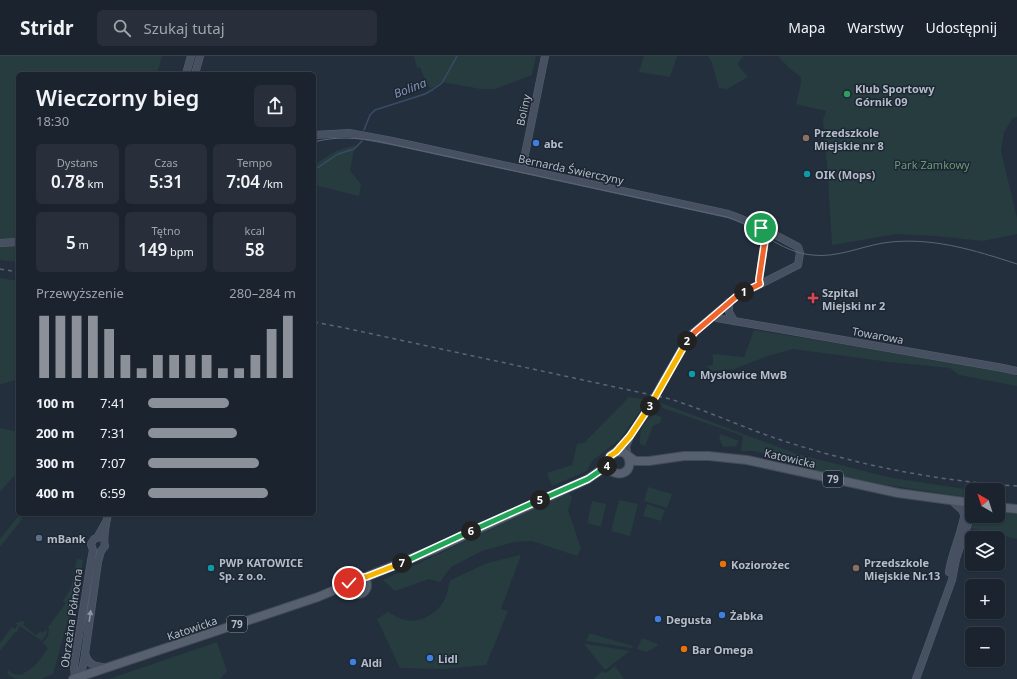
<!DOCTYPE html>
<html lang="pl">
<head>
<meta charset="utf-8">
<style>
  body { margin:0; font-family:"Noto Sans",sans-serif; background:#282f3a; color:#f1f3f6; height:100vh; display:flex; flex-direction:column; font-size:15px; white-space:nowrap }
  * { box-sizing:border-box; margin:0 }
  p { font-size:13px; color:#a0a4aa }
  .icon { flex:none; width:22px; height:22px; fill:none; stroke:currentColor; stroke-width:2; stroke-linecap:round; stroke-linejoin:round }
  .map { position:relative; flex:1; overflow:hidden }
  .drawer { position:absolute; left:16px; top:16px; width:300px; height:444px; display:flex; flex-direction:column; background:#1b232e; border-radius:6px; box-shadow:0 1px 3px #0004,0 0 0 1px #39404a }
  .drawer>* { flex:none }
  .needle { width:26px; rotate:321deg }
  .fabs { position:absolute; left:965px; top:427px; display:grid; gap:8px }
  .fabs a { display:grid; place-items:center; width:40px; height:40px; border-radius:6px; background:#1b232e; box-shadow:0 1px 3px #0004,0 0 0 1px #39404a; font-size:20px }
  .pin { position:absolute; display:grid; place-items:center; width:34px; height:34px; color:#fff; margin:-17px; border:2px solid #fff; border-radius:50%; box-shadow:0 1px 4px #0007 }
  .km { position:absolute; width:20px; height:20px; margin:-10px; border-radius:50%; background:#222; color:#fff; font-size:11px; line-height:20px; text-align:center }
  .round { display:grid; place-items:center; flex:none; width:42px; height:42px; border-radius:6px; background:#282f3a }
  .headline { display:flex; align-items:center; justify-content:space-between; height:68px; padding:0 20px }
  h1 { font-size:22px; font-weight:600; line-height:30px }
  .stats { display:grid; grid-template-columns:repeat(3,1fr); gap:6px; height:68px; padding:4px 20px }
  .stats div { display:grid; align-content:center; border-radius:6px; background:#282f3a; text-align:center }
  .stats b { font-size:17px; font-weight:600 }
  .stats small { font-size:11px; font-weight:400 }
  .stats p { font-size:11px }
  .chart { height:112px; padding:8px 20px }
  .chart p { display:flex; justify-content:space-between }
  .chart svg { width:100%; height:72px; margin-top:4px; stroke:#8c9099; stroke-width:6 }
  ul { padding:0 20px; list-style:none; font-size:13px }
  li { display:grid; grid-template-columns:64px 48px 1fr; align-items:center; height:30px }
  li i { height:10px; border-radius:5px; background:#8c9099 }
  header { display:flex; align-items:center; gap:24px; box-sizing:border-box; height:56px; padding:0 20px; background:#1b232e; border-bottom:1px solid #39404a }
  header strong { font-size:19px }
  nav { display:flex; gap:22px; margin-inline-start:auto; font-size:14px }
  .search { width:280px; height:36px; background:#282f3a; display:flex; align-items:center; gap:10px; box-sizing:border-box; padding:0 14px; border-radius:6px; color:#a0a4aa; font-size:15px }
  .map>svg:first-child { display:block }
  .green { fill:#263c3f }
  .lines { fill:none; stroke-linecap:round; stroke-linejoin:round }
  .stream { stroke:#394c67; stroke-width:1.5 }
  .secondary-casing { stroke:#565f6c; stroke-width:8 }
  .primary-casing { stroke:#414a57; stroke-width:10 }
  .secondary { stroke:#465061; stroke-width:7 }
  .primary { stroke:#56606e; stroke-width:8 }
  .tram { stroke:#5a6575; stroke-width:1 }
  .rail { stroke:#5a6575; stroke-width:1.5; stroke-dasharray:4 4; stroke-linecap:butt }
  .oneway { fill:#8e96a5 }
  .split-1-casing { stroke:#fff; stroke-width:8 }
  .split-2-casing { stroke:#fff; stroke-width:8 }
  .split-3-casing { stroke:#fff; stroke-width:8 }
  .split-4-casing { stroke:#fff; stroke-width:8 }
  .split-5-casing { stroke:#fff; stroke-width:8 }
  .split-6-casing { stroke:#fff; stroke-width:8 }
  .split-7-casing { stroke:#fff; stroke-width:8 }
  .split-8-casing { stroke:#fff; stroke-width:8 }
  .split-1 { stroke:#f0652b; stroke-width:5 }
  .split-2 { stroke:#f0652b; stroke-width:5 }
  .split-3 { stroke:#f5b400; stroke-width:5 }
  .split-4 { stroke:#f5b400; stroke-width:5 }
  .split-5 { stroke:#22a559; stroke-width:5 }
  .split-6 { stroke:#22a559; stroke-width:5 }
  .split-7 { stroke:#22a559; stroke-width:5 }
  .split-8 { stroke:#f5b400; stroke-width:5 }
  .leisure-dot { fill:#2e9e5b; stroke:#1d2633; stroke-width:1.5 }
  .education-dot { fill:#8d6e63; stroke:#1d2633; stroke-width:1.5 }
  .shop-dot { fill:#3f7fe0; stroke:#1d2633; stroke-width:1.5 }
  .culture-dot { fill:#0f9aa8; stroke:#1d2633; stroke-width:1.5 }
  .health-dot { fill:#e0444e; stroke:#1d2633; stroke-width:1.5 }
  .service-dot { fill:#5c6f8a; stroke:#1d2633; stroke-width:1.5 }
  .food-dot { fill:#e8710a; stroke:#1d2633; stroke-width:1.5 }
  .labels { text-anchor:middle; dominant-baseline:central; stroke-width:3; stroke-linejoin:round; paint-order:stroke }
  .shield { fill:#1d2633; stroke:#878f9c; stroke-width:1 }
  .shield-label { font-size:10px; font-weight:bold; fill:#b4bcc9 }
  .poi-label { font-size:11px; font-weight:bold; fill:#b4bcc9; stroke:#1d2633; text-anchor:start }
  .street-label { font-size:11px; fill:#b4bcc9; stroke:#1d2633 }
  .park-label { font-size:11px; fill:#6b9a76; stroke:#1d2633 }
  .water-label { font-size:12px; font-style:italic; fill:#7c92b1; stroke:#1d2633 }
</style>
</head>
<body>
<header>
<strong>Stridr</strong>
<div class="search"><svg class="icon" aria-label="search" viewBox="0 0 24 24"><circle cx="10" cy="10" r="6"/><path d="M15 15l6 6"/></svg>Szukaj tutaj</div>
<nav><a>Mapa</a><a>Warstwy</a><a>Udostępnij</a></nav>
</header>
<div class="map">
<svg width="1017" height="623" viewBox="0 0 1017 623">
  <rect width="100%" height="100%" fill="#242f3e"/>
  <!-- green -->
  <path class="green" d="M 0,0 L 162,0 L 157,18 L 18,18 L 18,206 L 0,204 Z
    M 414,0 L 536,0 L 532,19 L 495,33 L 481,33 L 442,26 L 431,33 L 426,26 L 420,11 L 417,12 Z
    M 644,0 L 677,0 L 670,21 L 639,16 Z
    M 708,0 L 744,0 L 737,8 L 748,21 L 727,33 L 719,32 L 712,7 Z
    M 778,0 L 1017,0 L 1017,61 L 1013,62 L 1004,76 L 1001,95 L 1017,162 L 1017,178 L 983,185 L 936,180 L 897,178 L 832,189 L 827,108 L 823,64 L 826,55 L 796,48 L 801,28 L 801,21 L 789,12 Z
    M 355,89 L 350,115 L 361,128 L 359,140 L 314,129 L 314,109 L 336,95 Z
    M 0,222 L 18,225 L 18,323 L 2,328 L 0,328 Z
    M 754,274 L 965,308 L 1011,317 L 1017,320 L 1017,330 L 959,319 L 950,312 L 889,306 L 793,293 L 768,300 L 734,313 L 712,315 L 706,310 L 713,309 L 713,298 L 744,301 Z
    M 629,341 L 647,344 L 632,367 L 619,384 L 592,405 L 587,415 L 552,430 L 547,417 L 572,409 L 577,388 L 584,387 Z
    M 661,347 L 797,398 L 892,422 L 972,434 L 972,442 L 881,428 L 801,411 L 781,402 L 754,395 L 741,395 L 743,380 L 663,352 Z
    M 655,359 L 662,361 L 660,367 L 653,370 L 645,390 L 640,388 C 640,375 642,365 655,359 Z
    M 0,372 L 18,376 L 18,415 L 0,436 Z
    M 721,378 L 739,385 L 736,390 L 723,391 L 719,382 Z
    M 648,431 L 672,438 L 667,452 L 644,445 Z
    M 569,437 L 572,442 L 568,454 L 581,493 L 577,500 L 532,485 L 514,486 L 482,495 L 451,511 L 440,526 L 429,523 L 395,535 L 383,524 Z
    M 619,444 L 638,448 L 630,480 L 611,475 Z
    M 592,445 L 606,448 L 601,471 L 587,467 Z
    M 647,448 L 665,454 L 661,465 L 643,460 Z
    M 998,456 L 1017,458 L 1017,483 L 971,472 L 977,460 L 998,460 Z
    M 20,458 L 26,458 L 0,491 L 0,483 Z
    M 521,499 L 501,553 L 508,555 L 486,609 L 442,613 L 400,612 L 377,563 L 388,556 C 393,559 400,563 405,564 C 422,568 439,556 446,541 C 449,535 447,529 451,524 L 487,507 Z
    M 77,503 L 83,504 L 80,522 L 53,618 L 41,623 L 18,623 L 13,622 L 7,617 L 8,614 L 13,618 L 21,619 C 37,610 38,606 48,592 L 43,587 L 48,580 L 49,573 L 48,571 L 66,547 L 63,545 L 71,532 Z
    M 22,565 L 25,566 L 23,569 L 36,579 L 40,575 L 43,577 L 47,573 L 46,579 L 42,585 L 20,570 L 17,575 L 19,576 L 15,576 L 0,595 L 0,587 L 12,571 L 15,573 L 18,569 L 15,567 Z
    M 589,578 L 592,578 L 633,590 L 632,592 L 586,585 Z
    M 642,582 L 658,588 L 657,590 L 647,596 L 637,593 Z
    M 217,586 L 227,615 L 220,623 L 109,623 Z
    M 584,588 L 587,588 L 630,595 L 605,614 Z
    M 615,610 L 624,623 L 593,623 L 603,615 L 606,617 Z"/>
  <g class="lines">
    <!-- stream -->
    <path class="stream" d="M 364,74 L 370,59 L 375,54 L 425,38 L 432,34 L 442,27 L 457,0
      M 314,114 L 338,98 L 354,93 L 362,85"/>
    <!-- secondary casing -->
    <g class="secondary-casing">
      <path id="secondary" d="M 186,18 L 191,0
        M 195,18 L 200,0
        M 314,79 L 349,77 L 392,85 L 728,158 C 753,166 775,179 798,191 L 800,197 L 798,209 L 737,240 L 690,279 L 665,322 L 649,351 L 630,380 L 626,391 L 628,401
        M 522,113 L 545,0
        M 0,187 L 18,186
        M 760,228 L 759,224 L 765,184 L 761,172
        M 729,246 L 729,256 L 734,265
        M 714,260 L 717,262 L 1003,312 L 1017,315
        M 616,396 L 629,382
        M 952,445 L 962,454 L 964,458
        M 949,516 C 951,502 956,490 960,477 C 963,466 964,456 971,447
        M 85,597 C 88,609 95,611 107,611
        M 75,622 L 74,610 L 91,505 L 93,494 L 91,488 L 94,483 L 97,482 L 106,466
        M 75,623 L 82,613 L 84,605 L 98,506 L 101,495 L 105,490 C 103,483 106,466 108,458
        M 916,623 L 952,524 L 956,503 L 970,462 L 972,447"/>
    </g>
    <!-- primary casing -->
    <g class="primary-casing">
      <path id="primary" d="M 628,401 C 634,415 620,423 609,413 L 608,404 L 610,400 L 616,396 L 623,396 L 635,405 L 649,405 L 684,400 L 709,400 L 747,404 L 898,437 L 972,447
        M 998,451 L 1017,453
        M349 529a9 9 0 1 1 18 0a9 9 0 1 1-18 0Z
        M 363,522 L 435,493 L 588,423 L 608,409
        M 73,623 L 318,541 L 349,528"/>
    </g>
    <!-- secondary -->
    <use href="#secondary" class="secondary"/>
    <!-- primary -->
    <use href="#primary" class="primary"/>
    <!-- tram -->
    <path class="tram" d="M 314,86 C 336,80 356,82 377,85 L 727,161 C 757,170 779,196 812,199 C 836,202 860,191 883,187 C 930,180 974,194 1017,208"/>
    <!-- rail -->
    <path class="rail" d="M 0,213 L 18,216
      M 314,266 L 345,272 L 670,343 C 708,355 744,372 781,384 C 857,409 937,425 1017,430"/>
  </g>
  <!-- one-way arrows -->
  <defs><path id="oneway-solid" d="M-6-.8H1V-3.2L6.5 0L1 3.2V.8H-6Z"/></defs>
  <use class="oneway" href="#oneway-solid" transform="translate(90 560) rotate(-82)"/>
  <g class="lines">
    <!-- split-1 casing -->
    <g class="split-1-casing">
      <path id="split-1" d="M 744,236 L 760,228 L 759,224 L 765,184 L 761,172"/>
    </g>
    <!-- split-2 casing -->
    <g class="split-2-casing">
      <path id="split-2" d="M 687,285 L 695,276 L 737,240 L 744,236"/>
    </g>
    <!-- split-3 casing -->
    <g class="split-3-casing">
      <path id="split-3" d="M 650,350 L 687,285"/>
    </g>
    <!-- split-4 casing -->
    <g class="split-4-casing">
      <path id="split-4" d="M 607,410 L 610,400 L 616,396 L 630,380 L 650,350"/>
    </g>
    <!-- split-5 casing -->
    <g class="split-5-casing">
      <path id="split-5" d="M 540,444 L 588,423 L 607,410"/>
    </g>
    <!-- split-6 casing -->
    <g class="split-6-casing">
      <path id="split-6" d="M 471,475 L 540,444"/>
    </g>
    <!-- split-7 casing -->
    <g class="split-7-casing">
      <path id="split-7" d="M 402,507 L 471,475"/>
    </g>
    <!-- split-8 casing -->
    <g class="split-8-casing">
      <path id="split-8" d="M 349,527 L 354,521 L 366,521 L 402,507"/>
    </g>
    <!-- split-1 -->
    <use href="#split-1" class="split-1"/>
    <!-- split-2 -->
    <use href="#split-2" class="split-2"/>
    <!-- split-3 -->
    <use href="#split-3" class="split-3"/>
    <!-- split-4 -->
    <use href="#split-4" class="split-4"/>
    <!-- split-5 -->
    <use href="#split-5" class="split-5"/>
    <!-- split-6 -->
    <use href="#split-6" class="split-6"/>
    <!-- split-7 -->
    <use href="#split-7" class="split-7"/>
    <!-- split-8 -->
    <use href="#split-8" class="split-8"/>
  </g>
  <!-- markers -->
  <circle class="leisure-dot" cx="847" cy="38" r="4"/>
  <g class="education-dot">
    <circle cx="806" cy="82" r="4"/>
    <circle cx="856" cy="512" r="4"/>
  </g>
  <g class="shop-dot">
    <circle cx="536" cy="87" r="4"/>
    <circle cx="722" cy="559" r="4"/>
    <circle cx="658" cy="563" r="4"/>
    <circle cx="430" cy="602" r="4"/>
    <circle cx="353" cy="606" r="4"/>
  </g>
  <g class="culture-dot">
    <circle cx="807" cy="118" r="4"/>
    <circle cx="692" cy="318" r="4"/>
    <circle cx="211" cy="512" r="4"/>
  </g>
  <path class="health-dot" d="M811 236h4v4h4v4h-4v4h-4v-4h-4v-4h4z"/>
  <circle class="service-dot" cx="39" cy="482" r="4"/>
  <g class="food-dot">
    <circle cx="723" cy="508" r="4"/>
    <circle cx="684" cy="593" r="4"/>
  </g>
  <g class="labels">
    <!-- shield labels -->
    <g class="shield">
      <rect x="823" y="415" width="20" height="16" rx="3"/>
      <rect x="227" y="560" width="20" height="16" rx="3"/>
    </g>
    <g class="shield-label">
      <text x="833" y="423">79</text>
      <text x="237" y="568">79</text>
    </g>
    <!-- poi labels -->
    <g class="poi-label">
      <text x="855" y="32">Klub Sportowy<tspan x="855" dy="13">Górnik 09</tspan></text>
      <text x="814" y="76">Przedszkole<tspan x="814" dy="13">Miejskie nr 8</tspan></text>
      <text x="544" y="87">abc</text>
      <text x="815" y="118">OIK (Mops)</text>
      <text x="822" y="236">Szpital<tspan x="822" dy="13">Miejski nr 2</tspan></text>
      <text x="700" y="318">Mysłowice MwB</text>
      <text x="47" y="482">mBank</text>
      <text x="219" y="506">PWP KATOWICE<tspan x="219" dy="13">Sp. z o.o.</tspan></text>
      <text x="864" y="506">Przedszkole<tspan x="864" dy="13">Miejskie Nr.13</tspan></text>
      <text x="731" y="508">Koziorożec</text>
      <text x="730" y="559">Żabka</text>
      <text x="666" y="563">Degusta</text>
      <text x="692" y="593">Bar Omega</text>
      <text x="438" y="602">Lidl</text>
      <text x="361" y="606">Aldi</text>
    </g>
    <!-- street labels -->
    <g class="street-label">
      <text transform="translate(523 54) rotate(-78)">Boliny</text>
      <text transform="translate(571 113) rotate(12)">Bernarda Świerczyny</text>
      <text transform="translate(878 279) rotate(10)">Towarowa</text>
      <text transform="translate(790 402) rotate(13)">Katowicka</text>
      <text transform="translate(71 562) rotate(-82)">Obrzeżna Północna</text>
      <text transform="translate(192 572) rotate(-19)">Katowicka</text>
    </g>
    <!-- park labels -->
    <g class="park-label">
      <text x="932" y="108">Park Zamkowy</text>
    </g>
    <!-- water labels -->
    <g class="water-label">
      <text transform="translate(410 32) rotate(-21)">Bolina</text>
    </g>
  </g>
</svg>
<div class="fabs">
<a><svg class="needle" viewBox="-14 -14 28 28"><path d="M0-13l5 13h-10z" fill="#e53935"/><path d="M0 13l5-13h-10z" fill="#a0a4aa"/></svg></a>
<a><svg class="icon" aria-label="layers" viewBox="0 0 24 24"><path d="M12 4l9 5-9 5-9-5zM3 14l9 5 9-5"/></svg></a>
<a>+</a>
<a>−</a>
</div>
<div class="pin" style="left:761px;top:172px;background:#1e9e55"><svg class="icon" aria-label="arrive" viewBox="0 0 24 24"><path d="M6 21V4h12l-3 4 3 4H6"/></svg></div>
<div class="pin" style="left:349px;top:527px;background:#d93025"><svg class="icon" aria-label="check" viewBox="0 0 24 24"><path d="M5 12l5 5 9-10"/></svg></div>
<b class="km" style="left:744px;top:236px">1</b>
<b class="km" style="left:687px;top:285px">2</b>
<b class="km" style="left:650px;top:350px">3</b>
<b class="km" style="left:607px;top:410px">4</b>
<b class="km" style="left:540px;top:444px">5</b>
<b class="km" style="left:471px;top:475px">6</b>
<b class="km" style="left:402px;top:507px">7</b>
<section class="drawer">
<div class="headline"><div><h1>Wieczorny bieg</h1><p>18:30</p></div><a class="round"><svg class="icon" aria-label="share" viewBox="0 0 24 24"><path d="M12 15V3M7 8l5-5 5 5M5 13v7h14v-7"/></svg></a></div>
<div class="stats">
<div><p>Dystans</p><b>0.78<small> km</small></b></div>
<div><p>Czas</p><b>5:31</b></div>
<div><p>Tempo</p><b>7:04<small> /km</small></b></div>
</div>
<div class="stats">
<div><b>5<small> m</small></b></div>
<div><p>Tętno</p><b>149<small> bpm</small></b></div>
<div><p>kcal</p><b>58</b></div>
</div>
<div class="chart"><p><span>Przewyższenie</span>280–284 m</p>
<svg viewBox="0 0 160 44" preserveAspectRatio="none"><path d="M5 44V6M15 44V6M25 44V6M35 44V6M45 44V14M55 44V30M65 44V38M75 44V30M85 44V30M95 44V30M105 44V30M115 44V38M125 44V38M135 44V30M145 44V14M155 44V6"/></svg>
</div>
<ul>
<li><b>100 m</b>7:41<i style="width:55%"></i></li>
<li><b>200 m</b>7:31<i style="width:60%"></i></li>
<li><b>300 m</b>7:07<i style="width:75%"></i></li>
<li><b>400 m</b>6:59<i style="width:81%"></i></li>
</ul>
</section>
</div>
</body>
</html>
